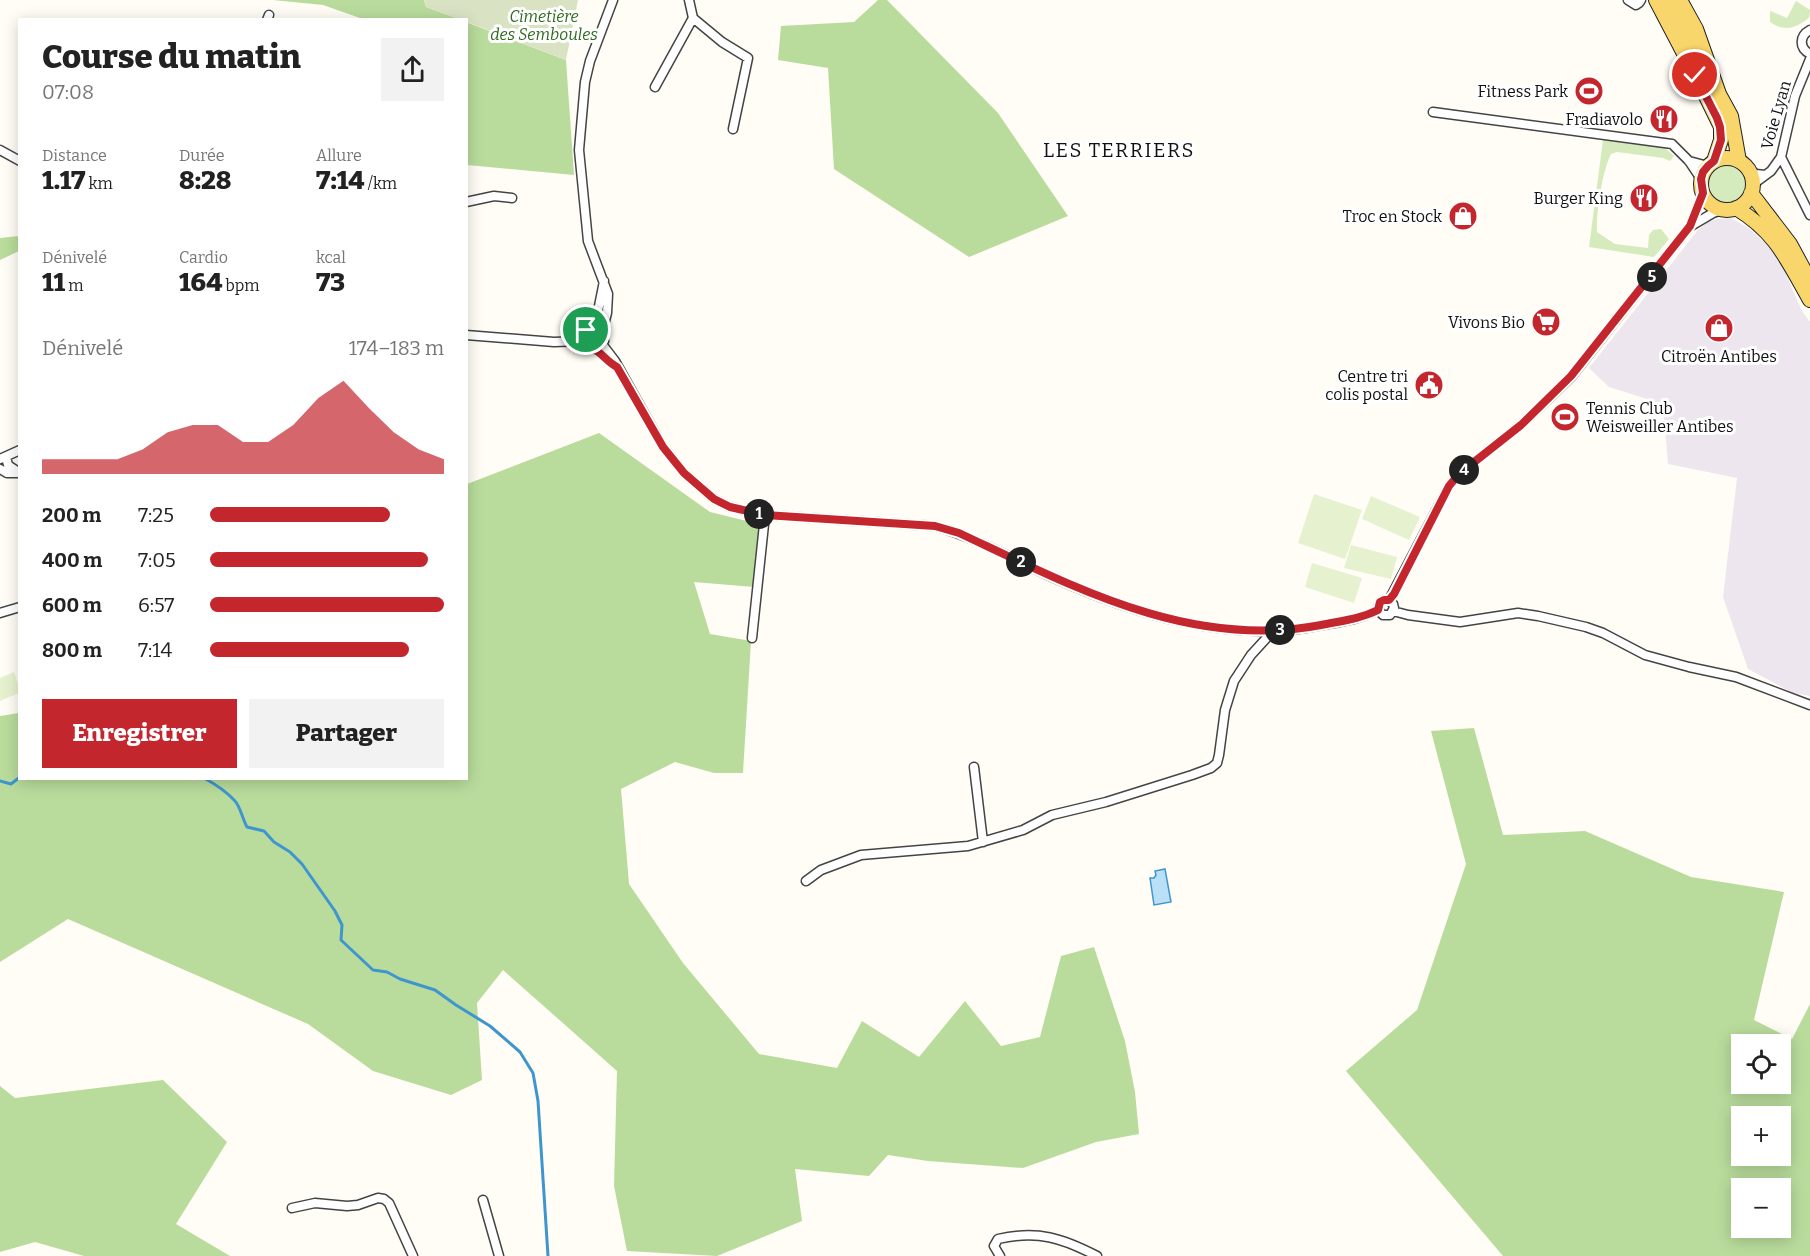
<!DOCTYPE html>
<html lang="fr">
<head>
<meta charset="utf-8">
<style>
  body { margin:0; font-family:Bitter,serif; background:#f2f2f2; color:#222; height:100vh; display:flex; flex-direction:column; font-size:22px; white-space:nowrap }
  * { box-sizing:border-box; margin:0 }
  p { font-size:20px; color:#767676 }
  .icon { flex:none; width:33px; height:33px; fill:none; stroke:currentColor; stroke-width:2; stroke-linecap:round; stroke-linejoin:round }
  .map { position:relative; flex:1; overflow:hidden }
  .details { position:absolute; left:18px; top:18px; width:450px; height:762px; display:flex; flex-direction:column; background:#fff; border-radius:0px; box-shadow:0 3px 15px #0003 }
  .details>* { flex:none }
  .controls { position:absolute; left:1731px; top:1034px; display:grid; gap:12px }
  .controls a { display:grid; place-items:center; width:60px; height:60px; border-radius:0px; background:#fff; box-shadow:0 3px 15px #0003; font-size:30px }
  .pin { position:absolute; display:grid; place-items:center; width:51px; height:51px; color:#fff; margin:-26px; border:3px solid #fff; border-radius:50%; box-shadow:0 2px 6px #0007 }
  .km { position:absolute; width:30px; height:30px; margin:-15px; border-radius:50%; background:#222; color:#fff; font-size:16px; line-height:30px; text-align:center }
  .round { display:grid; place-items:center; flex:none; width:63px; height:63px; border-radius:0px; background:#f2f2f2 }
  .head { display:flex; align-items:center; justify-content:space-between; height:102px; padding:0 24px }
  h1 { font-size:33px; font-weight:800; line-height:45px }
  .metrics { display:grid; grid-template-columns:repeat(3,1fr); gap:9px; height:102px; padding:6px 24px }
  .metrics div { display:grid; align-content:center }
  .metrics b { font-size:26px; font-weight:800 }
  .metrics small { font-size:16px; font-weight:400 }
  .metrics p { font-size:16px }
  .chart { height:168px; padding:12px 24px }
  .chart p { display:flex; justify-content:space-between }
  .chart svg { width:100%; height:108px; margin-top:6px; fill:#c4262e; opacity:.7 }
  .primary-button { display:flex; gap:12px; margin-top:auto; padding:12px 24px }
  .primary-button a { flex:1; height:69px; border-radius:0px; background:#c4262e; color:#fff; font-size:24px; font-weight:800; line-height:69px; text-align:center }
  .primary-button a+a { background:#f2f2f2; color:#222 }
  ul { padding:0 24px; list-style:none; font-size:20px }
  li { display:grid; grid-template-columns:96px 72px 1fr; align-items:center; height:45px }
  li i { height:15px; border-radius:8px; background:#c4262e }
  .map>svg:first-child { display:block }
  .industrial { fill:#eee6ef }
  .green { fill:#d5ebbd }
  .forest { fill:#b9dc9c; fill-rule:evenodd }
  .cemetery { fill:#d9e3c4 }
  .pitch { fill:#e6f2cf }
  .water { fill:#b9e0f7; stroke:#3f96cf; stroke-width:1.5 }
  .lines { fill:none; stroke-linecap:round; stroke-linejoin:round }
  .stream { stroke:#3f96cf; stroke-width:3 }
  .minor-casing { stroke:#444; stroke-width:11 }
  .primary-casing { stroke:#222; stroke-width:16 }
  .minor { stroke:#fff; stroke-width:8 }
  .primary { stroke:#f9d66b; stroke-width:14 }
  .route-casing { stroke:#fff; stroke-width:12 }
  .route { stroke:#c4262e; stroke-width:8 }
  .labels { text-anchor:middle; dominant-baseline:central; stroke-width:6; stroke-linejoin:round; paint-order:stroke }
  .park-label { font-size:16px; font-style:italic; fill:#2f6b1f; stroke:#fff }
  .poi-label { font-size:16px; fill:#111; stroke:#fff; text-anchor:end }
  .street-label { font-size:16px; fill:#111; stroke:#fff }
  .quarter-label { font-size:20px; letter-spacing:1.5px; fill:#111; stroke:#fff }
</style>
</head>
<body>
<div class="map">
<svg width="1810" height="1256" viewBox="0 0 1810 1256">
  <rect width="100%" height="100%" fill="#fffdf5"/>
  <!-- industrial -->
  <path class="industrial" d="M 1731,218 L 1750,229 L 1777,254 L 1802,311 L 1810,322 L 1810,696 L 1793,693 L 1748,669 L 1723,597 L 1737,478 L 1668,464 L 1663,404 L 1609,387 L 1589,368 L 1698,230 L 1709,221 L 1717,219 Z"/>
  <!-- green -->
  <path class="green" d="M 1796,1 L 1810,10 C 1810,17 1809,19 1803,22 C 1791,30 1782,30 1770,22 L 1770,11 L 1787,18 Z
    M 1603,140 L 1665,148 L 1674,156 L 1670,161 L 1663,158 L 1617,152 L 1611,154 C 1602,172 1596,213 1597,232 L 1615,244 L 1648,248 L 1649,235 L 1653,230 L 1661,229 L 1669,239 L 1654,257 L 1589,247 Z
    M1707 184a19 19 0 1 1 38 0a19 19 0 1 1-38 0Z"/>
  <!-- forest -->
  <path class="forest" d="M 273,0 L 424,0 L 426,7 L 459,19 L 363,19 L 323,5 Z
    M 878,0 L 887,0 L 998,113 L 1068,216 L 969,257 L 834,169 L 828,68 L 778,60 L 781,26 L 854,22 Z
    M 466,22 L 566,60 L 574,175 L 467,165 Z
    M 19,236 L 19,251 L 0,260 L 0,238 Z
    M 599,433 L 710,512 L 759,524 L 754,587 L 694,582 L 710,634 L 751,641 L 743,773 L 714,773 L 675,762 L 621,789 L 629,884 L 683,963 L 759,1054 L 837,1068 L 862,1021 L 919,1057 L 965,1001 L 1001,1046 L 1040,1037 L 1061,956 L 1094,947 L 1125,1041 L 1135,1092 L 1139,1134 L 1096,1142 L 1023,1168 L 928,1161 L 888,1155 L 869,1176 L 795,1169 L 802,1221 L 717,1256 L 627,1251 L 614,1186 L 617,1071 L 503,970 L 477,1003 L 482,1080 L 451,1095 L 373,1071 L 308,1024 L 68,919 L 0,962 L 0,716 L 19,713 L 20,778 L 466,778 L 467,484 Z
    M 1474,728 L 1503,835 L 1585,831 L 1691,877 L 1784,892 L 1754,1020 L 1792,1039 L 1810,1004 L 1810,1256 L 1503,1256 L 1346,1071 L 1417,1010 L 1466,864 L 1431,731 ZM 1742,1044 L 1780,1044 L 1780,1083 L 1742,1083 ZM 1742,1116 L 1780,1116 L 1780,1155 L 1742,1155 ZM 1742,1188 L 1780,1188 L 1780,1227 L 1742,1227 Z
    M 163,1080 L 227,1142 L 176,1224 L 230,1256 L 84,1256 L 35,1242 L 0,1252 L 0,1086 L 15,1098 Z"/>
  <!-- cemetery -->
  <path class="cemetery" d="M 424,0 L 578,0 L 566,60 L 467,22 L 466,20 L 459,19 L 426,7 Z"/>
  <!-- pitch -->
  <path class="pitch" d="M 1314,494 L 1362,510 L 1345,559 L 1298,543 Z
    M 1371,496 L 1420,517 L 1409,540 L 1362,519 Z
    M 1351,545 L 1397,557 L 1391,579 L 1344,568 Z
    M 1312,563 L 1362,578 L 1354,603 L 1305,587 Z
    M 14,672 L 19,687 L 19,693 L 0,701 L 0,678 Z"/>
  <!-- water -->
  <path class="water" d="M 1165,869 L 1171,902 L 1154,905 L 1150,878 L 1154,878 L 1156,875 L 1155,871 Z"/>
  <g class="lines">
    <!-- stream -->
    <path class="stream" d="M 204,778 C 215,784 227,792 235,801 C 240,806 243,820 247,827 L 264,831 L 274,842 L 290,852 L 302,864 L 335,911 L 342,925 L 341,940 L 373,970 L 387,972 L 400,979 L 435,990 L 456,1005 L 490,1026 L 520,1052 L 533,1073 L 538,1101 L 548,1256
      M 0,781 L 11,784 L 20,777"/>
    <!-- minor casing -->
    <g class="minor-casing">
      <path id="minor" d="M 689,0 L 693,18 L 722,42 L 748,58 L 733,129
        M 1628,0 L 1636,5 L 1639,3 L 1641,0
        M 267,20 L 269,15
        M 1810,30 C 1799,36 1799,48 1810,54
        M 655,87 L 693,18
        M 1433,112 L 1672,144 L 1689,161 L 1701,179
        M 0,150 L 20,161
        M 1781,157 L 1810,215
        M 1689,161 L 1708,166
        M 1748,170 L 1756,174 L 1765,175
        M 1752,185 L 1771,171 L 1781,157 L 1795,96 L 1810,59
        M 466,202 L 494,196 L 512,198
        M 1691,226 L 1713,213 L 1724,209
        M 591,327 L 598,311 L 604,281
        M 602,332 L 596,327 L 588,328 L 584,332 L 582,341 L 586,346 L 595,349 L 615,366
        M 466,335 L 554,342 L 582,341
        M 602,344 L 615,361 L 663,447 L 684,473 L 714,499 L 730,507 L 765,515 L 935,526 C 976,538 1013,559 1052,577 C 1134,614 1226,643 1317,626 C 1338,622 1359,620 1378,610
        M 595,349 L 600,347 L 604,341 L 602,332 L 607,313 L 608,294 L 588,241 L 579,150 L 585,82 L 590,61 L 613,0
        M 6,457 L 8,465 L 20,473
        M 0,459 L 20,450
        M 0,469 L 7,473 L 20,473
        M 1389,600 L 1449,486 L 1459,474 L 1521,425 L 1571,377 L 1690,226 L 1703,193
        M 1378,610 L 1383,615 L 1390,615 L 1394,608 L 1393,604 L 1389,600
        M 1378,610 L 1380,602 L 1384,600 L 1389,600
        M 1393,611 L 1408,615 L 1460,622 L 1518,613 L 1538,616 L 1586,627 L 1603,633 L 1645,655 L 1689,667 L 1736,677 L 1810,705
        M 0,613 L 20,607
        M 752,638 L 765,515
        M 974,767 L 983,842
        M 806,881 L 821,870 L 861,855 L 968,846 L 1023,830 L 1052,815 L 1106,802 L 1192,775 L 1211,768 L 1217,763 L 1219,755 L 1225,710 L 1234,681 L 1251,655 L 1273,631
        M 483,1200 L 499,1256
        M 292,1208 L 315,1203 L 347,1206 L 358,1205 L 378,1198 L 384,1199 L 389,1203 L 413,1256
        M 1000,1256 L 994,1246 L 998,1239 C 1038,1230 1062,1238 1097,1256"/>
    </g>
    <!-- primary casing -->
    <g class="primary-casing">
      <path id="primary" d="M 1656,0 L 1699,82 L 1721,127 L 1721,140 L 1714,161
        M 1669,0 L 1694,47
        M 1680,0 L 1696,29 L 1719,94 L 1731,116 L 1739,161
        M1701 184a26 26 0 1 1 52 0a26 26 0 1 1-52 0Z
        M 1751,193 L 1790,244 L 1810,281
        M 1736,208 C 1777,233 1787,260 1810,300"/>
    </g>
    <!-- minor -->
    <use href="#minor" class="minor"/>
    <!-- primary -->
    <use href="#primary" class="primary"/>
  </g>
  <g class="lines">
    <!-- route casing -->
    <g class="route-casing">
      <path id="route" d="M 586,330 L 582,335 L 584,344 C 588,348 592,348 597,351 C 604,356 609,363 617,367 L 663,447 L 684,473 L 714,499 L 730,507 L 765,515 L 935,526 L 959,533 C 1074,587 1190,650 1321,625 C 1340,621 1360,619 1378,610 L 1380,602 L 1384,600 L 1389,600 L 1394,594 L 1449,486 L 1459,474 L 1521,425 L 1571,376 L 1690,226 L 1703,193 L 1701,179 L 1703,172 L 1708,166 L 1714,161 L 1721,140 L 1720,127 L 1717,118 L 1695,75"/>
    </g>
    <!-- route -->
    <use href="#route" class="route"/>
  </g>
  <!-- icons -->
  <defs>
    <g id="stadium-disc" transform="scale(1.5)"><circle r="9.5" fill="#c4262e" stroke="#fff"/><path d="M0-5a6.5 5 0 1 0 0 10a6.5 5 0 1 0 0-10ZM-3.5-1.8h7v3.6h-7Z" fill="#fff"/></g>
    <g id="restaurant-disc" transform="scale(1.5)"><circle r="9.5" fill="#c4262e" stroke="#fff"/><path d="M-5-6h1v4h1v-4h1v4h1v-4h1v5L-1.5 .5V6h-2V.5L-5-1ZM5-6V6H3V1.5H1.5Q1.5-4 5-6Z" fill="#fff"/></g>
    <g id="shop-disc" transform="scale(1.5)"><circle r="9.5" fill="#c4262e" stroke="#fff"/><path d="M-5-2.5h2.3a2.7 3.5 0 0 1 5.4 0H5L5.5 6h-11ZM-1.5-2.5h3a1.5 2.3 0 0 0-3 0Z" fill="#fff"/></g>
    <g id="supermarket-disc" transform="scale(1.5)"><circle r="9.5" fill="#c4262e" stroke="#fff"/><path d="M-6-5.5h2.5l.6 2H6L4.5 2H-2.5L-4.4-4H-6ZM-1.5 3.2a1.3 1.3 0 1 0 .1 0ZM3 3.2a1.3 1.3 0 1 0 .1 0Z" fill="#fff"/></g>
    <g id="civic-disc" transform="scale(1.5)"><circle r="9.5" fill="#c4262e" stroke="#fff"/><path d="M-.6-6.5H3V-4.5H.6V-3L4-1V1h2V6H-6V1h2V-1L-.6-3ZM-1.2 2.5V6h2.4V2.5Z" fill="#fff"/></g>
  </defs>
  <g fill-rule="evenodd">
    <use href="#stadium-disc" x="1589" y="91"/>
    <use href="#restaurant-disc" x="1664" y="119"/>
    <use href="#restaurant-disc" x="1644" y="198"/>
    <use href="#shop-disc" x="1463" y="216"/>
    <use href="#supermarket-disc" x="1546" y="322"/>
    <use href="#shop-disc" x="1719" y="328"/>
    <use href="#civic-disc" x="1429" y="385"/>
    <use href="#stadium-disc" x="1565" y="417"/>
  </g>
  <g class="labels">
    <!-- park labels -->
    <g class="park-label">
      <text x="544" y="16">Cimetière<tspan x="544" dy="18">des Semboules</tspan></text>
    </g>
    <!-- poi labels -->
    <g class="poi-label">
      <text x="1568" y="91">Fitness Park</text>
      <text x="1643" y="119">Fradiavolo</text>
      <text x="1623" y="198">Burger King</text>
      <text x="1442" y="216">Troc en Stock</text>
      <text x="1525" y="322">Vivons Bio</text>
      <text x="1719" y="356" text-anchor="middle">Citroën Antibes</text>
      <text x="1408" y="376">Centre tri<tspan x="1408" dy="18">colis postal</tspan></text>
      <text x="1586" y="408" text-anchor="start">Tennis Club<tspan x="1586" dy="18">Weisweiller Antibes</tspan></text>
    </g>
    <!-- street labels -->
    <g class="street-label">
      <text transform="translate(1776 115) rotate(-74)">Voie Lyan</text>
    </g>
    <!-- quarter labels -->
    <g class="quarter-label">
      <text x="1119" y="150">LES TERRIERS</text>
    </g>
  </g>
</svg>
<div class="controls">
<a><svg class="icon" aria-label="locate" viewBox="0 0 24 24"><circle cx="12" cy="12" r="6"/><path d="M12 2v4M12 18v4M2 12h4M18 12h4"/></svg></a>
<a>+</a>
<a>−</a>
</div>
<div class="pin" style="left:586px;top:330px;background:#1e9e55"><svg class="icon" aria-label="arrive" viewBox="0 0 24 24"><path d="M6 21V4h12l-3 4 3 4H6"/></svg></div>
<div class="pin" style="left:1695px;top:75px;background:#d93025"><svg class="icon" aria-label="check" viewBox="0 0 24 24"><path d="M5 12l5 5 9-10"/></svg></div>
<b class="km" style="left:759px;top:514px">1</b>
<b class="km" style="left:1021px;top:562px">2</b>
<b class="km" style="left:1280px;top:630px">3</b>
<b class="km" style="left:1464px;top:470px">4</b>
<b class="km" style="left:1652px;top:277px">5</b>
<section class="details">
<div class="head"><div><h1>Course du matin</h1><p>07:08</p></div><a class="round"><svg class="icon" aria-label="share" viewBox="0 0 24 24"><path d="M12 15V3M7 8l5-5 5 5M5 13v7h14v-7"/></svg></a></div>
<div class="metrics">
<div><p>Distance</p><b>1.17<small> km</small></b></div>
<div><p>Durée</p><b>8:28</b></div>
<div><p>Allure</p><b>7:14<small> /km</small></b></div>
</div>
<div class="metrics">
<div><p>Dénivelé</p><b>11<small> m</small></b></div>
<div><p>Cardio</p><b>164<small> bpm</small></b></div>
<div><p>kcal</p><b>73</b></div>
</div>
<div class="chart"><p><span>Dénivelé</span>174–183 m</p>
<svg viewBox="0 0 160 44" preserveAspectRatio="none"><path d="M0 44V38L10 38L20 38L30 38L40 34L50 27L60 24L70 24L80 31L90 31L100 24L110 13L120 6L130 17L140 27L150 34L160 38V44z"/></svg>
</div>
<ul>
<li><b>200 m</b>7:25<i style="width:77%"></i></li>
<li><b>400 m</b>7:05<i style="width:93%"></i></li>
<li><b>600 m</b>6:57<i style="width:100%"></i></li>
<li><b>800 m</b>7:14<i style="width:85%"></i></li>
</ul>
<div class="primary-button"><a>Enregistrer</a><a>Partager</a></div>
</section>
</div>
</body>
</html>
